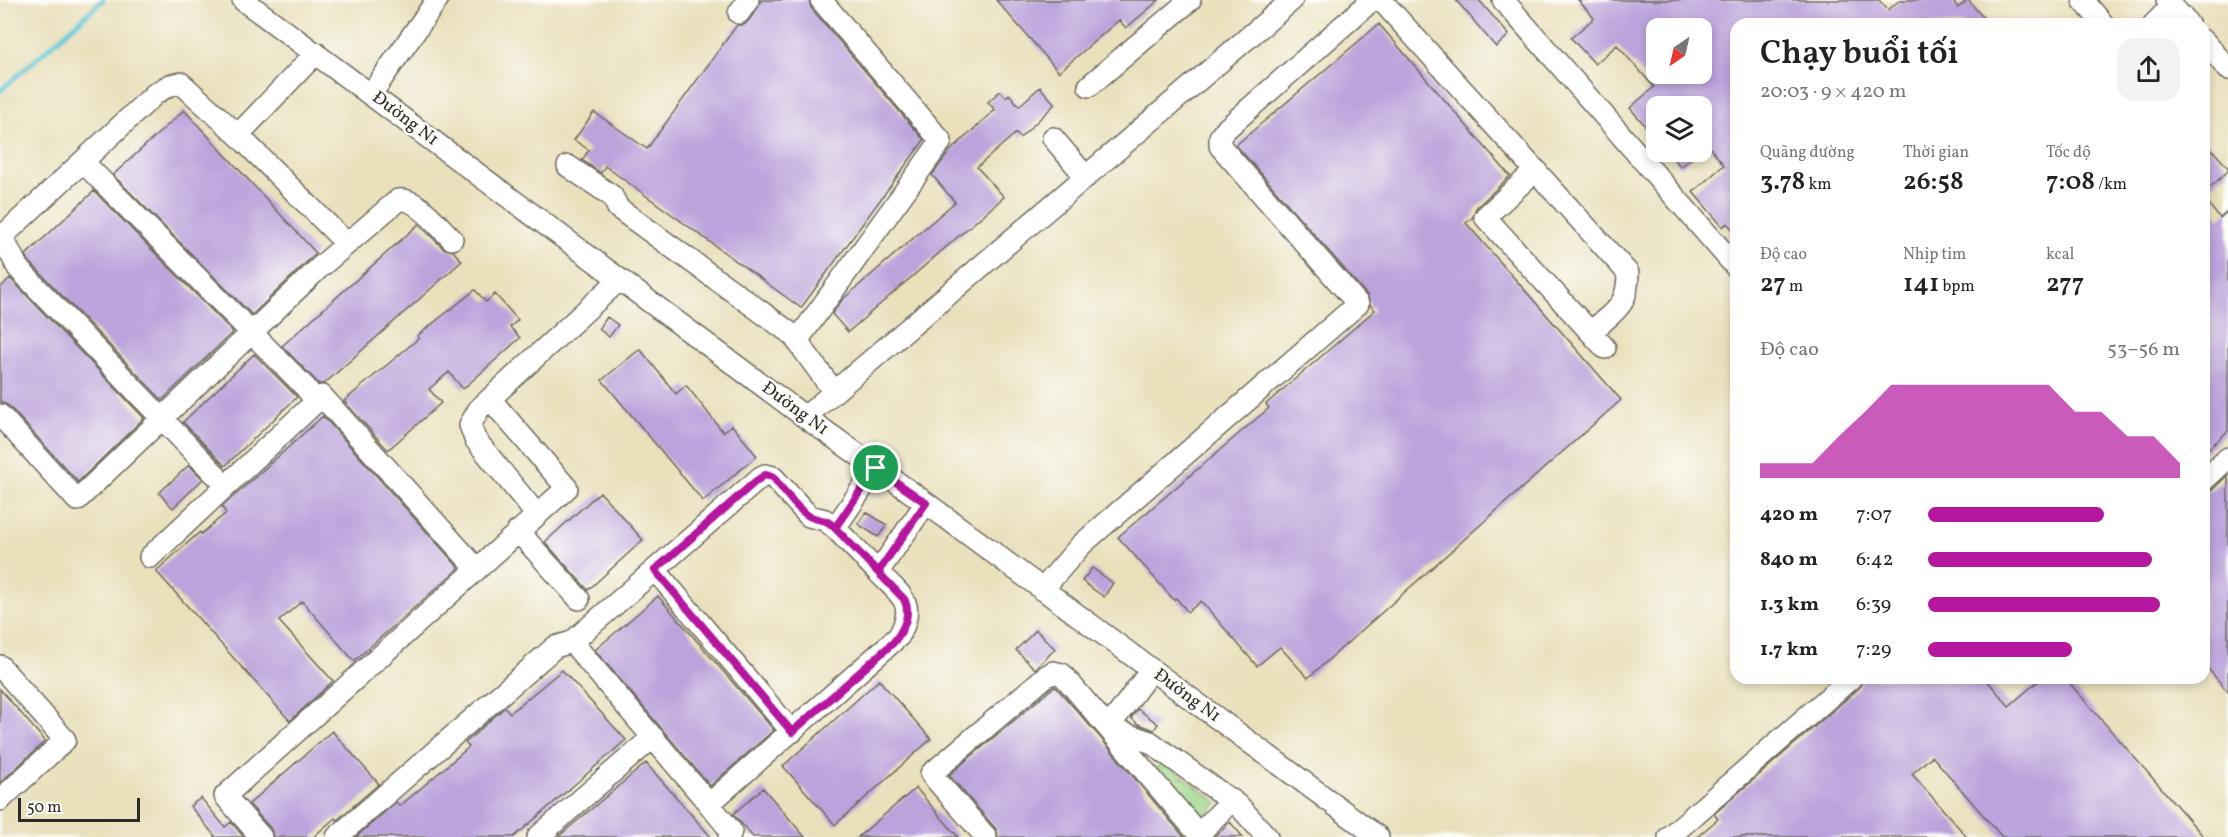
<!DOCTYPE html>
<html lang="vi">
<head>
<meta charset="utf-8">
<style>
  body { margin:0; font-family:Vollkorn,serif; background:#f2f2f2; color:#222; height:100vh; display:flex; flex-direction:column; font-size:22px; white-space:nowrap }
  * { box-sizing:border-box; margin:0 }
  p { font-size:20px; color:#767676 }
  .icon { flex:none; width:33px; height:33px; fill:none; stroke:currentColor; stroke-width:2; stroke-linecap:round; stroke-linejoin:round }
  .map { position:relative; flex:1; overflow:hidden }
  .details { position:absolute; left:1730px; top:18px; width:480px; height:666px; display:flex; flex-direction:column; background:#fff; border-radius:18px; box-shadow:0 3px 9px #0003 }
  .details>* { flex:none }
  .needle { width:39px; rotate:214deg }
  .buttons { position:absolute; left:1646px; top:18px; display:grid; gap:12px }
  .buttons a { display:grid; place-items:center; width:66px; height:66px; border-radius:12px; background:#fff; box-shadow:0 3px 9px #0003; font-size:30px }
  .scale { position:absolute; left:18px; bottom:15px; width:122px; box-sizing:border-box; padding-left:6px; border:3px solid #2b2b2b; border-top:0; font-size:16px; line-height:21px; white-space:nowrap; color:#2b2b2b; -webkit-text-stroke:4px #fdfcf7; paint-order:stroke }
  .pin { position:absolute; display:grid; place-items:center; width:51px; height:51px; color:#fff; margin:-26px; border:3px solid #fff; border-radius:50%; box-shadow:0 2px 6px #0007 }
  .round { display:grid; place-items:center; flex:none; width:63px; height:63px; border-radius:18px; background:#f2f2f2 }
  .head { display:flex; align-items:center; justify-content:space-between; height:102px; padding:0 30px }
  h1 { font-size:33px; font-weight:600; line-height:45px }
  .metrics { display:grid; grid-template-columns:repeat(3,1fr); gap:9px; height:102px; padding:6px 30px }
  .metrics div { display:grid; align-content:center }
  .metrics b { font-size:26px; font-weight:600 }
  .metrics small { font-size:16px; font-weight:400 }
  .metrics p { font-size:16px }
  .chart { height:168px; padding:12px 30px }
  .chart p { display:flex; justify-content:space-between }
  .chart svg { width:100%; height:108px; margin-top:6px; fill:#b5179e; opacity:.7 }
  ul { padding:0 30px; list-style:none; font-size:20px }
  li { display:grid; grid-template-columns:96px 72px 1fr; align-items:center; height:45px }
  li i { height:15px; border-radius:8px; background:#b5179e }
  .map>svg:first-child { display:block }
  .green { fill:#9dd588; stroke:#64805a; stroke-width:1.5 }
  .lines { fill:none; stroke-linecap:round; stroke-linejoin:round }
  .stream { stroke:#5ec8d8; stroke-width:4.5 }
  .building { fill:#bba3dc; fill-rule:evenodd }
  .minor-casing { stroke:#6e6a5e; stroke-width:24 }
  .minor { stroke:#fff; stroke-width:21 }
  .route-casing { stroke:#fff; stroke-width:12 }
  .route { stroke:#b5179e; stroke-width:8 }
  .labels { text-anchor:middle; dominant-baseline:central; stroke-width:5; stroke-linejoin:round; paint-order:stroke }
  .street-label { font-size:18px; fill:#2b2b2b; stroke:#fdfcf7 }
</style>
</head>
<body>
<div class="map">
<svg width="2228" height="837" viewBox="0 0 2228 837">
  <rect width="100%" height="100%" fill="#fdfcf7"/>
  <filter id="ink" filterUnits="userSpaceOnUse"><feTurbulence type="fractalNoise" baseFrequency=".0167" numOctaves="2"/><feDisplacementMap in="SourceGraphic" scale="12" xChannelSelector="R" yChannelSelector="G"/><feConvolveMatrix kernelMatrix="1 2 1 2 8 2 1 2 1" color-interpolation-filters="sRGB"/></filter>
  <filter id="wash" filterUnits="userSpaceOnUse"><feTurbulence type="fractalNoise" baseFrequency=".008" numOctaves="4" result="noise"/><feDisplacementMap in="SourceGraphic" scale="24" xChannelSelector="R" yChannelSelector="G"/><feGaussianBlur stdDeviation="1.35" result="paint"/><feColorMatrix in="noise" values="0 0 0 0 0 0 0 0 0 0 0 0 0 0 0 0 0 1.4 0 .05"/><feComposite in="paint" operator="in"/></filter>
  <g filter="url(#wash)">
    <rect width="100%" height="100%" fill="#e9e0bc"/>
    <!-- green -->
    <path class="green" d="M 1163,761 L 1218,803 L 1200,819 L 1156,769 Z"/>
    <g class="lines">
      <!-- stream -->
      <path class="stream" d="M 0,91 L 103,0"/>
    </g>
    <g id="blocks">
      <!-- building -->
      <path class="building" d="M 761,0 L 809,0 L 811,8 L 924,140 L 801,308 L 605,166 L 601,173 L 582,160 L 589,150 L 574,140 L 594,112 L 647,149 L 737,25 L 744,25 L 749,20 L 758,7 Z
        M 996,0 L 1159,0 L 1126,28 L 1119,20 L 1059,72 Z
        M 1456,0 L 1479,0 L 1509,35 L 1496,47 Z
        M 1578,0 L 1879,0 L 1888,10 L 1900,0 L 1952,0 L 1958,8 L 1968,0 L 1989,24 L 1736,24 L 1736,233 L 1727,223 L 1723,227 L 1693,192 L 1724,165 L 1707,144 L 1701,149 L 1701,106 L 1656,106 L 1656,138 L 1630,108 L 1654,87 L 1617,45 L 1595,64 L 1571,38 L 1594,18 ZM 1656,28 L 1701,28 L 1701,74 L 1656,74 Z
        M 1379,24 L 1510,176 L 1476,208 L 1473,217 L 1466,223 L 1621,400 L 1308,678 L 1280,647 L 1257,666 L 1201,601 L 1188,612 L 1176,598 L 1174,600 L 1118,537 L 1269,408 L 1266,404 L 1375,310 L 1370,305 L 1368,296 L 1236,145 Z
        M 1040,87 L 1055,104 L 1020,138 L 1016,133 L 977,167 L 1004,197 L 848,332 L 832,314 L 842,300 L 955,202 L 932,175 L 950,151 L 995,110 L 988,102 L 1000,91 L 1006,97 L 1009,94 L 1019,106 Z
        M 184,110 L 316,253 L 252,315 L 113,175 Z
        M 2204,140 L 2228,168 L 2228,171 L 2204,193 Z
        M 1668,152 L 1698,152 L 1681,167 Z
        M 94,191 L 233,332 L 162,400 L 29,261 L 26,255 Z
        M 2204,199 L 2220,218 L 2228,211 L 2228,431 L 2204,453 Z
        M 419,224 L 443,248 L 453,251 L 462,261 L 324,384 L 319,384 L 282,346 Z
        M 10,278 L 144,418 L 78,482 L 9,406 L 0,401 L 0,288 Z
        M 475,290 L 486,302 L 495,294 L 518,320 L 510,327 L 520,338 L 463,389 L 449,372 L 429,389 L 441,403 L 388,450 L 344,401 L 419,338 L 417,336 Z
        M 607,317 L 618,325 L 609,337 L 599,329 Z
        M 640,349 L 676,394 L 686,385 L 723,432 L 732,425 L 757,456 L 703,501 L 602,380 Z
        M 254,354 L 297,397 L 225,466 L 183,422 Z
        M 323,416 L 459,568 L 354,661 L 302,601 L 279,621 L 333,681 L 290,721 L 156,571 L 200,532 L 201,534 L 226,513 L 222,507 Z
        M 189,465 L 203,479 L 173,508 L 159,493 Z
        M 2228,475 L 2228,692 L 2204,664 L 2204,492 L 2213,489 Z
        M 600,492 L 643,540 L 588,590 L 545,542 Z
        M 866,512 L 887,525 L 878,537 L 858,524 Z
        M 1092,568 L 1113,583 L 1104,597 L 1082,581 Z
        M 658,596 L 774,730 L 710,786 L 595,650 Z
        M 1036,630 L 1055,649 L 1035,669 L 1016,650 Z
        M 562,670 L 626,740 L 514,837 L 356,837 L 396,802 L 400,806 L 469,747 L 465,743 L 505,707 L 510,713 Z
        M 1863,678 L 1985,678 L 2009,706 L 2042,678 L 2065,678 L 2204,837 L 2002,837 L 1932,756 L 1912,774 L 1967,837 L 1697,837 L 1718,819 L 1714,814 L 1859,688 Z
        M 879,680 L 931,739 L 835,825 L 783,766 Z
        M 1055,686 L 1099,736 L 1184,837 L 998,837 L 996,829 L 949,775 Z
        M 0,689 L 45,741 L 0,783 Z
        M 1138,709 L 1158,724 L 1154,730 L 1138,724 L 1131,718 Z
        M 332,731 L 379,784 L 337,820 L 335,818 L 313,837 L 273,837 L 271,829 L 249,804 Z
        M 646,763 L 711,837 L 558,837 Z
        M 763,788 L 805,837 L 753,837 L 741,823 L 733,814 Z
        M 916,788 L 958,837 L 858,837 Z
        M 201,798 L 225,827 L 231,822 L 244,837 L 213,837 L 215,836 L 190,806 Z
        M 1230,822 L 1243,837 L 1214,837 L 1216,835 Z"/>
    </g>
  </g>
  <g filter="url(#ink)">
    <use href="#blocks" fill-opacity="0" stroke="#6e6a5e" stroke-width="1.5"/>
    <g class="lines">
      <!-- minor casing -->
      <g class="minor-casing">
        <path id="minor" d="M 243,0 L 805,417 L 926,503 L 1378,837
          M 1381,0 L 1628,273 C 1628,307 1615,310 1591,332
          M 1503,0 L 1736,267
          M 2083,0 L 2103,24
          M 2167,0 L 2188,24
          M 739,13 L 748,0
          M 2154,24 L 2172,6
          M 2204,41 L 2228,69
          M 1089,86 L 1190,0
          M 371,94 L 437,0
          M 238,135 L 316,53
          M 1053,138 L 1086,177
          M 83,162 L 252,333 L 306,388 L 316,402
          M 568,166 L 612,196 L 618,208 L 793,335 L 834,392
          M 1536,170 L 1485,217 L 1605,348
          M 797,341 L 941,141 L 821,0
          M 0,415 L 77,500 L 319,268 L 398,200 C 416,196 439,227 452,239
          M 805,417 L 1292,0
          M 876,468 L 835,528 L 878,572
          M 215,474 L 18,268 L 4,240 L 6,233 L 156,93 L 170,85 L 181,83 L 238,135 L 347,244
          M 2204,480 L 2228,458
          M 536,514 L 475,439 L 470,425 L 479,409 L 619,280
          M 518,531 L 579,599
          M 150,557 L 322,396 L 476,568
          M 655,570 L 792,732
          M 1042,590 L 1081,545 L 1358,304 L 1220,146 L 1220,137 L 1225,130 L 1372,0
          M 572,642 L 709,804
          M 0,666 L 65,740 L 0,800
          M 1108,728 L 1150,742 L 1240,807 L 1267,837
          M 1108,728 L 1151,670
          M 1199,834 L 1232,800
          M 261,837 L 225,796 L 567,488 L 490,399
          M 337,837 L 547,654 L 555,647 L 572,642 L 761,477 L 765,475 L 773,477 L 809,516 L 825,520 L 835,528
          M 538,837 L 653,737
          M 729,837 L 731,831 L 709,804 L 899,636 C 917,602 901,596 878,572 L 926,503
          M 986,837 L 931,774 L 1045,677 L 1053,672 L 1062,674 L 1201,837
          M 1669,837 L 1851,678"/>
      </g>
      <!-- minor -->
      <use href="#minor" class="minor"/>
    </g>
  </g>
  <g class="lines" filter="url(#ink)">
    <!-- route casing -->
    <g class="route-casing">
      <path id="route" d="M 876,468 L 835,528 L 904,599 C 912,614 903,631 893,643 L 792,732 L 655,570 L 756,481 L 765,475 L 773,477 C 782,488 797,510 809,516 C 820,522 825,517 835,528 L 878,572 L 926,503 L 876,468"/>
    </g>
    <!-- route -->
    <use href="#route" class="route"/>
  </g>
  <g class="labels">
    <!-- street labels -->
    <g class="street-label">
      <text transform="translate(405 119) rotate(37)">Đường N1</text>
      <text transform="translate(795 409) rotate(36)">Đường N1</text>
      <text transform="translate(1187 696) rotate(36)">Đường N1</text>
    </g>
  </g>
</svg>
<div class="buttons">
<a><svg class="needle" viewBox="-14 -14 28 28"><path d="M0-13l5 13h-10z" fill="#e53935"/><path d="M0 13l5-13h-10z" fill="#767676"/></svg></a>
<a><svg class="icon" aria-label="layers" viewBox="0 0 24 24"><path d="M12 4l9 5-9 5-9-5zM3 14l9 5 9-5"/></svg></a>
</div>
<div class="scale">50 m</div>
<div class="pin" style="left:876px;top:468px;background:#1e9e55"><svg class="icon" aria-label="arrive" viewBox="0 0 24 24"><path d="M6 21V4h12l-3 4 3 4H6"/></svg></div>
<section class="details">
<div class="head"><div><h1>Chạy buổi tối</h1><p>20:03 · 9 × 420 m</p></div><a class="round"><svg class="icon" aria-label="share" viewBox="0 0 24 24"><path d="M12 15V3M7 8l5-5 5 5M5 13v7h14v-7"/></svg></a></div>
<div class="metrics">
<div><p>Quãng đường</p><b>3.78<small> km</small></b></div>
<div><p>Thời gian</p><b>26:58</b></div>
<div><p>Tốc độ</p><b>7:08<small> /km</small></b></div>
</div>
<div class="metrics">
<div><p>Độ cao</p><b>27<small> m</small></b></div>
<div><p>Nhịp tim</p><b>141<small> bpm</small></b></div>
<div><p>kcal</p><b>277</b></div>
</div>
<div class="chart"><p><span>Độ cao</span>53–56 m</p>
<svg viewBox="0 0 160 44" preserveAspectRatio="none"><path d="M0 44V38L10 38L20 38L30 27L40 17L50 6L60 6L70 6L80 6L90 6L100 6L110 6L120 17L130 17L140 27L150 27L160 38V44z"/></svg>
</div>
<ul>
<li><b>420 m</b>7:07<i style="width:70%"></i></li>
<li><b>840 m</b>6:42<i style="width:89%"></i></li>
<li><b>1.3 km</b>6:39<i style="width:92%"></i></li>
<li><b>1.7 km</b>7:29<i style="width:57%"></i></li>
</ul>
</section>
</div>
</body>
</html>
